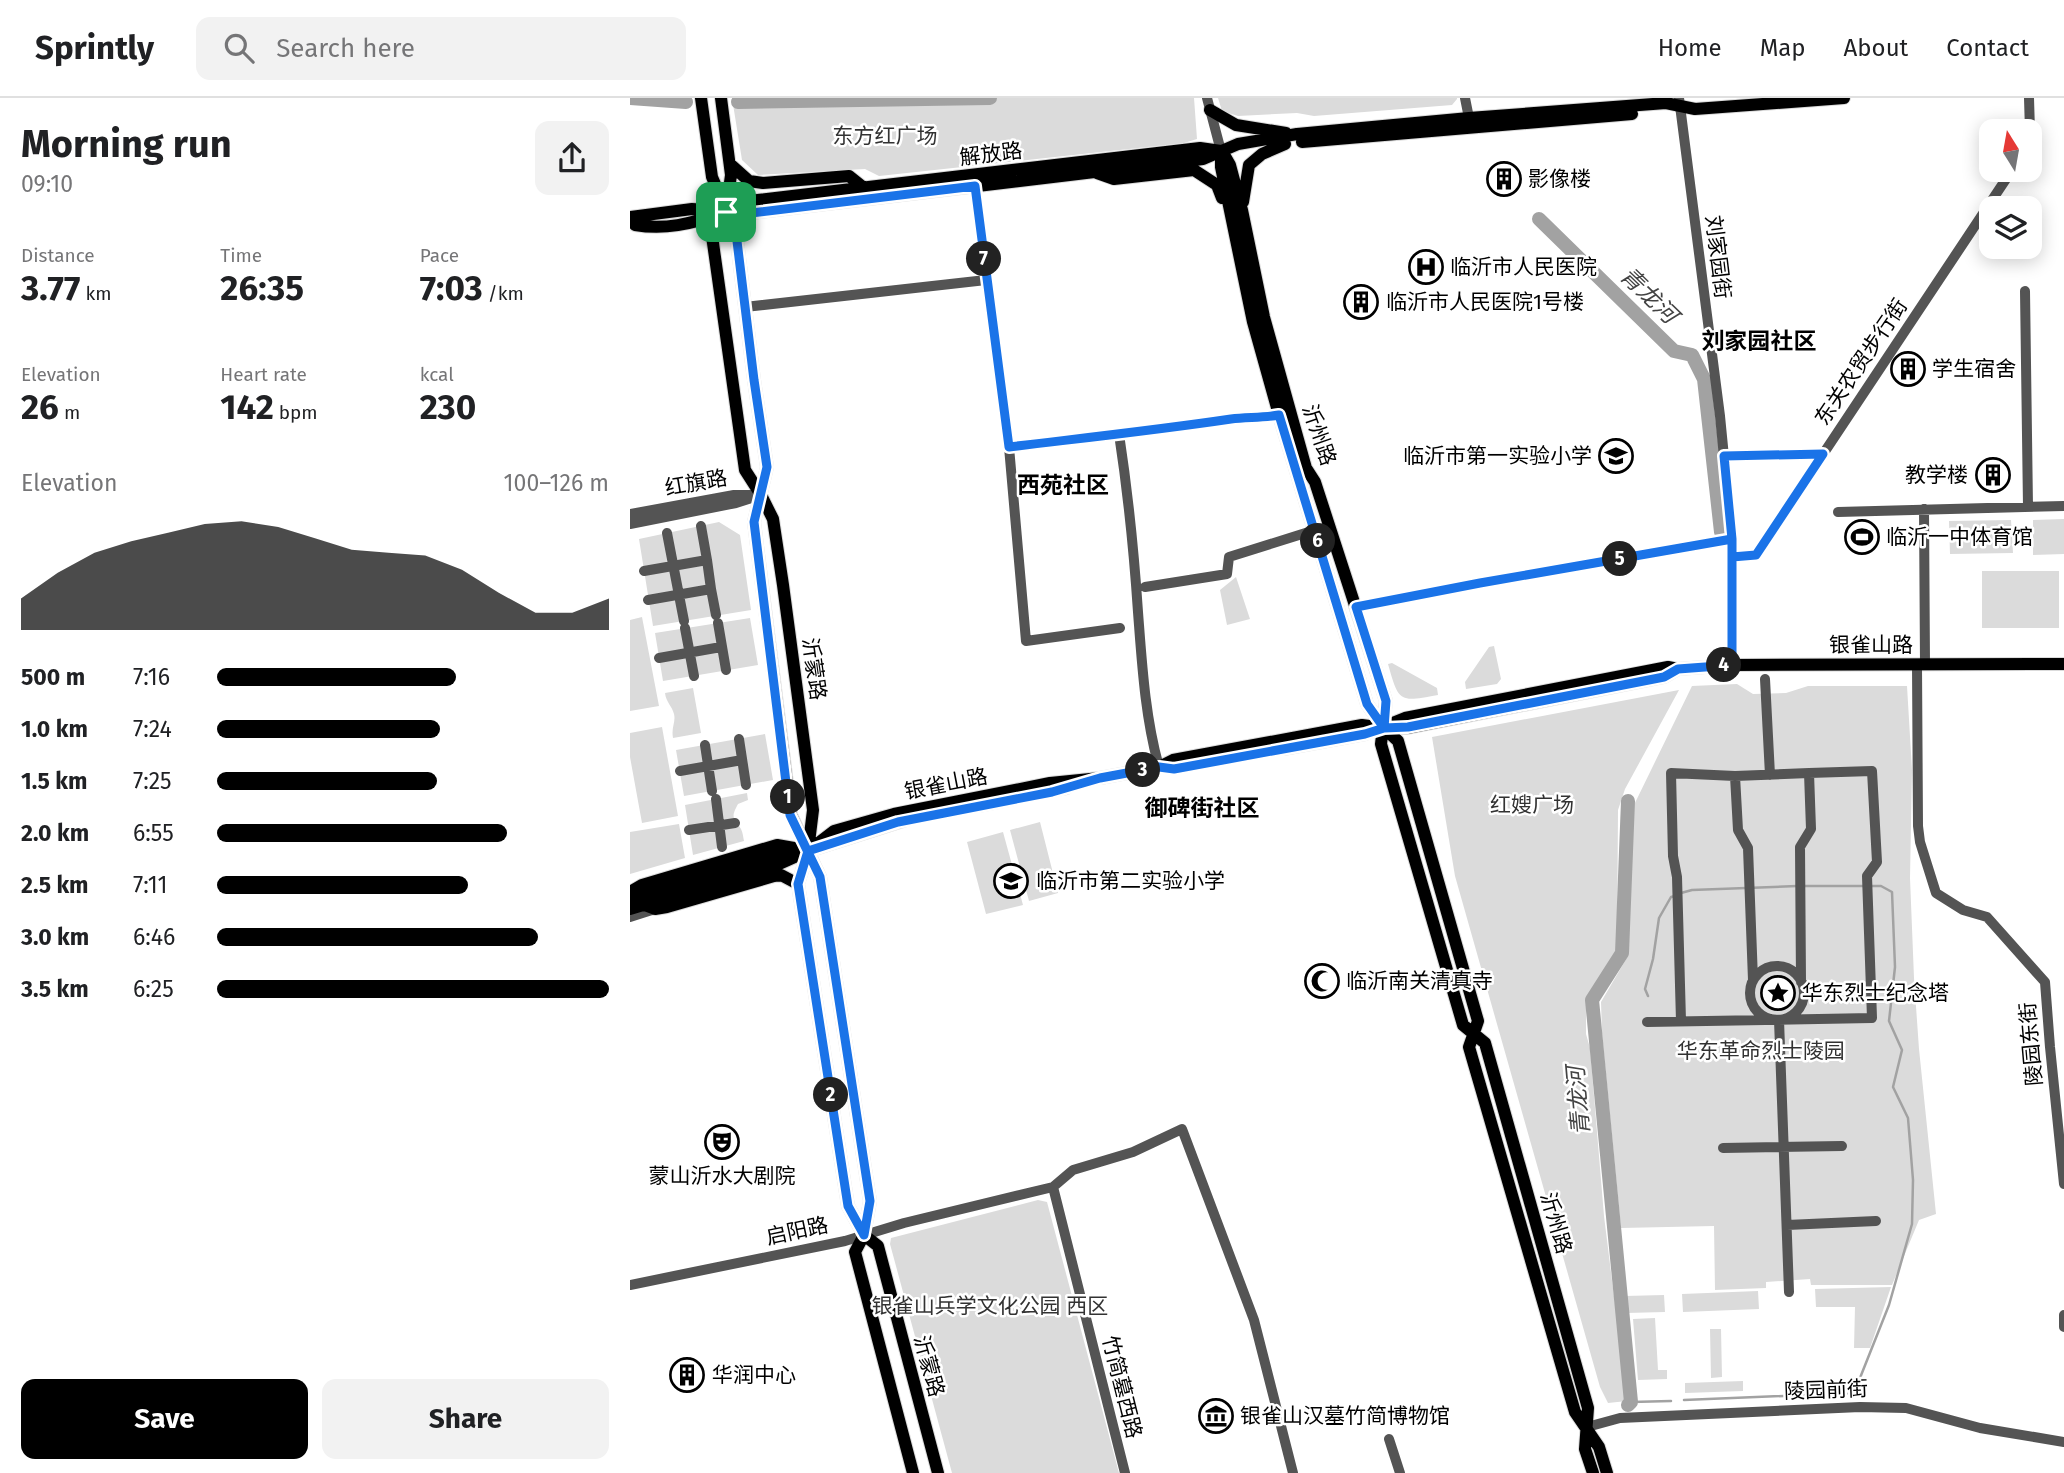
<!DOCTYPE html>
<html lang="en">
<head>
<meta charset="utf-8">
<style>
  body { margin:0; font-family:"Fira Sans","Noto Sans SC",sans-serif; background:#f2f2f2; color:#202124; height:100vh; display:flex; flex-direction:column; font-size:26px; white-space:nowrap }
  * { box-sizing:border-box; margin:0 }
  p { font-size:23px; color:#757577 }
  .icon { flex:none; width:38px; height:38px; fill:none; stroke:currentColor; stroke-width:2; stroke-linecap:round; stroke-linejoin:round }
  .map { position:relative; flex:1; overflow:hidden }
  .side { display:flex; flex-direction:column; background:#fff; width:630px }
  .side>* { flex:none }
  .needle { width:46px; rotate:349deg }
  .controls { position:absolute; left:1349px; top:21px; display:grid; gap:14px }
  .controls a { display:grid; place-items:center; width:63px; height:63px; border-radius:14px; background:#fff; box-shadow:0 4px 18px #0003; font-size:35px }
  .pin { position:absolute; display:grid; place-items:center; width:60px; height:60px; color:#fff; margin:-30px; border-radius:14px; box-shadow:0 4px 10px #0006 }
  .km { position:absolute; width:35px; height:35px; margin:-18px; border-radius:50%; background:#222; color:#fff; font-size:19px; line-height:35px; text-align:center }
  .round { display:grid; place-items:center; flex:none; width:74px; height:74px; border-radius:14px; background:#f2f2f2 }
  .overview { display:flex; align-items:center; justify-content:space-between; height:119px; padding:0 21px }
  h1 { font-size:38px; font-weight:700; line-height:52px }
  .stats { display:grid; grid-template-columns:repeat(3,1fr); gap:10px; height:119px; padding:7px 21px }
  .stats div { display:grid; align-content:center }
  .stats b { font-size:35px; font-weight:700 }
  .stats small { font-size:19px; font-weight:400 }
  .stats p { font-size:19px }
  .chart { height:196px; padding:14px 21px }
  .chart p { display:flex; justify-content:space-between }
  .chart svg { width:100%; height:126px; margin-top:7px; fill:#000; opacity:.7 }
  .button { display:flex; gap:14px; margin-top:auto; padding:14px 21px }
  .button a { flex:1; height:80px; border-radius:14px; background:#000; color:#fff; font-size:28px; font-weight:700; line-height:80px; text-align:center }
  .button a+a { background:#f2f2f2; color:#202124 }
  ul { padding:0 21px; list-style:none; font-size:23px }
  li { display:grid; grid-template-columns:112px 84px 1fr; align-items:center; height:52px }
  li i { height:18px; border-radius:9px; background:#000 }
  header { display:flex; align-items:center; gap:42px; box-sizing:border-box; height:98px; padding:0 35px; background:#fff; border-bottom:2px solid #e0e0e0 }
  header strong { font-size:33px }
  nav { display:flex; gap:38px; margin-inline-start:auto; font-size:24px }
  .search { width:490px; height:63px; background:#f2f2f2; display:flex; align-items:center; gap:18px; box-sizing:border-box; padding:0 24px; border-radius:14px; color:#757577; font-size:26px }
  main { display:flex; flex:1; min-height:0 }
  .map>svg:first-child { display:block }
  .green { fill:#dbdbdb }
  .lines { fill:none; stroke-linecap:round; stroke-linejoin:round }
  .stream { stroke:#a2a2a2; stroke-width:2.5 }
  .river { stroke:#a2a2a2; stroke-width:14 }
  .major-casing { stroke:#dbdbdb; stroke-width:14 }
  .minor { stroke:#545454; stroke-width:10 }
  .major { stroke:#000; stroke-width:12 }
  .route-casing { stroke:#fff; stroke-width:14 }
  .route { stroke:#1a73e8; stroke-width:9 }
  .labels { text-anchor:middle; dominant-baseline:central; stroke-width:5; stroke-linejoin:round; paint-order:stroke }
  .park-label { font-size:21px; fill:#323232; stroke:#fff }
  .street-label { font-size:21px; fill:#000; stroke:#fff }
  .poi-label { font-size:21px; fill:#000; stroke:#fff; text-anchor:start }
  .water-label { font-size:23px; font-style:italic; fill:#434343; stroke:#fff }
  .neighbourhood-label { font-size:23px; font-weight:bold; fill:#000; stroke:#fff }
</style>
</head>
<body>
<header>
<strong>Sprintly</strong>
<div class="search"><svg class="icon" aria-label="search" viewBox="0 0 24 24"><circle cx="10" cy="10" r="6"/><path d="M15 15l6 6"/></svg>Search here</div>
<nav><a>Home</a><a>Map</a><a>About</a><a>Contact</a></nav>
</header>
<main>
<section class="side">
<div class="overview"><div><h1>Morning run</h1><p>09:10</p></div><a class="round"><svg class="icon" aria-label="share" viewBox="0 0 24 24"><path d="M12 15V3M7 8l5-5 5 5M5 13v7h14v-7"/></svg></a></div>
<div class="stats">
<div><p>Distance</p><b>3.77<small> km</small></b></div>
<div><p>Time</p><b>26:35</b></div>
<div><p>Pace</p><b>7:03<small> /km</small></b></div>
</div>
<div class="stats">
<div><p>Elevation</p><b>26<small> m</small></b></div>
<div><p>Heart rate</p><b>142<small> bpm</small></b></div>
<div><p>kcal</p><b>230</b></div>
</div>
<div class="chart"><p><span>Elevation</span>100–126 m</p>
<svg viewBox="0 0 160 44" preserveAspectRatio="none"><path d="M0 44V33L10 24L20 17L30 13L40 10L50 7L60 6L70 8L80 12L90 16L100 17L110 18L120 23L130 31L140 38L150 38L160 33V44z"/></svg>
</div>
<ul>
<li><b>500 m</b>7:16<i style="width:61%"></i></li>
<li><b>1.0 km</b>7:24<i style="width:57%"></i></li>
<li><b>1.5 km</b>7:25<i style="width:56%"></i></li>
<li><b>2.0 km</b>6:55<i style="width:74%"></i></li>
<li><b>2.5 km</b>7:11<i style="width:64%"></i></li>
<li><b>3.0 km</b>6:46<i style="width:82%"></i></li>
<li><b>3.5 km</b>6:25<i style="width:100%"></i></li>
</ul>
<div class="button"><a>Save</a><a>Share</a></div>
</section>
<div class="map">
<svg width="1434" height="1375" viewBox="0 0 1434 1375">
  <rect width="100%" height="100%" fill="#fff"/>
  <!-- green -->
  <path class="green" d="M 102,0 L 564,0 L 567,41 L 554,45 L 249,78 L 235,71 L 128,77 L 112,62 Z
    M 588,0 L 827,0 L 827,1 L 822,7 L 684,18 L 667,15 L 608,18 L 592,13 Z
    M 1434,421 L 1434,456 L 1403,457 L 1403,422 Z
    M 1381,422 L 1383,455 L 1320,456 L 1319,423 Z
    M 89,424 L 110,437 L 121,512 L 23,528 L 9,441 Z
    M 1352,473 L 1429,473 L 1429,530 L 1352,530 Z
    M 606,479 L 620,521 L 597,527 L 590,492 Z
    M 12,519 L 29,608 L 0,613 L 0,522 Z
    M 120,520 L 128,567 L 33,583 L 25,535 Z
    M 864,548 L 871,581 L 867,586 L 836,591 L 835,584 L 859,549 Z
    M 762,565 L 807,590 L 808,597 C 769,604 769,605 758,566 Z
    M 1107,586 L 1123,596 L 1156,595 L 1178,588 L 1277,588 L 1282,672 L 1280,780 L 1284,880 L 1289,951 L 1306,1116 L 1289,1122 L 1262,1187 L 1181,1187 L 1180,1181 L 1136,1184 L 1136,1190 L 1085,1192 L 1084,1128 L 991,1130 L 972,935 L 971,904 L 998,858 L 1003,709 L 1062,588 Z
    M 63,590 L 71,635 L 43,640 C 41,629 46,624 44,616 C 42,608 36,604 35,595 Z
    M 1049,592 L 995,691 L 988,712 L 987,854 L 956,900 L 956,936 L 960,950 L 974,1118 L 997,1303 L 978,1305 L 970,1289 L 825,778 L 802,639 Z
    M 32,629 L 48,718 L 12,725 L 0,659 L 0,635 Z
    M 135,636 L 143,682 L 54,698 L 46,652 Z
    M 117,695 L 118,702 L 108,706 C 100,721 104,719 111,731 C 113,735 113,739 114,743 L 63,757 L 55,707 Z
    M 410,724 L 428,795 L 399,803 L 380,732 Z
    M 49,726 L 55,760 L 0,776 L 0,734 Z
    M 373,734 L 393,807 L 356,816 L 337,744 Z
    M 408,1102 L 417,1104 L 489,1375 L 322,1375 L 260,1146 L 261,1140 Z
    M 1261,1189 L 1240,1250 L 1224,1250 L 1225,1209 L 1186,1209 L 1185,1191 Z
    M 1128,1193 L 1129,1211 L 1053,1214 L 1052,1196 Z
    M 1034,1197 L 1035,1214 L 996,1215 L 995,1198 Z
    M 1025,1220 L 1028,1272 L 1037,1272 L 1037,1281 L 1008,1282 L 1003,1221 Z
    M 1080,1231 L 1091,1231 L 1092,1279 L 1081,1280 Z
    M 1113,1283 L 1113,1293 L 1055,1295 L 1055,1285 Z"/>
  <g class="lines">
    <!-- stream -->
    <path class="stream" d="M 1173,788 L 1233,788
      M 1051,795 L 1062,792 L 1167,788
      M 1018,898 L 1015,891 L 1023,861 L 1029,820 L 1041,799 L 1045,798
      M 1054,1302 L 1224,1295 L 1259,1207 L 1282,1126 L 1283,1082 L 1278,1020 L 1263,989 L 1272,952 L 1259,923 L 1265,869 L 1262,794 L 1251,788 L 1240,788
      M 1001,1304 L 1041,1303"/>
    <!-- river -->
    <path class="river" d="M 0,0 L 56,4
      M 108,4 L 360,0
      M 909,121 L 1044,253 L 1062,257 L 1074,281 L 1091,434
      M 998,703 L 992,855 L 962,902 L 1001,1304 L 998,1307"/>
    <!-- major casing -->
    <g class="major-casing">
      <path id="major" d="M 71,0 L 82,79 L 106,135 L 124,282 L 137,369 L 124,424 L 161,717 L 190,779 L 240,1103 L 234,1137 L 225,1154 L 283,1375
        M 91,0 L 101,77 L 96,114 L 82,138 L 115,372 L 131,397 L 143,421 L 153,487 L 183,712 L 178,753 L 168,786 L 218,1108 L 234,1137 L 248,1148 L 308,1375
        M 580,12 L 606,27 L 656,35
        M 672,44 L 1002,16
        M 591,53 L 591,69 L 623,224 L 649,317 L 737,606 L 754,630 L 768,643 L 848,923 L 839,949 L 945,1314 L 969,1349 L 977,1375
        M 592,53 L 600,67 L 612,112 L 634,219 L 664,327 L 676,370 L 685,384 L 756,603 L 751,646 L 833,927 L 855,945 L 958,1310 L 955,1351 L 963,1375
        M 100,66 L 119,83 L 133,85 L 219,78 L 234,90
        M 467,75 L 484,81 L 564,72 L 587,87 L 592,100
        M 613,104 L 619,67 L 632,56 L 655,46
        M 100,112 L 119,103 L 570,50 L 591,53
        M 0,119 L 62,111 L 121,115 L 573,61 L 608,46 L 667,36 L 839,20 L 1036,5 L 1065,11 L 1214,0
        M 5,127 C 35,132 61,126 89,116
        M 653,651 L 735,636 L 775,620 L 1038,569 L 1048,571 L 1102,567 L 1434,566
        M 349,708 L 437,690
        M 0,794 L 12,787 L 147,747 L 164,750
        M 0,801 L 148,756 L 178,753 L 204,733 L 264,716 L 420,685 L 470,680 L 529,669 L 543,662 L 732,627 L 754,630 L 777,630 L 1034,579 L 1048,571
        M 17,808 L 25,811 L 37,809 L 144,778 L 151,777 L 168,786
        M 0,811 L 149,766 L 178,753 L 279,721"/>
    </g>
    <!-- minor -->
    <path class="minor" d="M 577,0 L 591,53
      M 835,0 L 839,20
      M 1049,0 L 1090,318 L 1102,441 L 1102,567
      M 1399,0 L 1400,33
      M 345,88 L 379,349 C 451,340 523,332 595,322 C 614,320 631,320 649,317
      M 1395,193 L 1398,409
      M 115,209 L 356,182
      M 489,336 C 498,395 504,454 508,514 C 512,566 515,619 529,669
      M 379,349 L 396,543 L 490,530
      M 1094,358 L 1193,356
      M 1294,411 L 1295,567
      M 1208,414 L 1434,408
      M 0,416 L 104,397 L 124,397
      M 0,426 L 106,405 L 131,397
      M 37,435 L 54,523
      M 1102,459 L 1126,457 L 1382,72
      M 77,462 L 81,491
      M 14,473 L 77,462 L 71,428
      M 515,489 L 597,476 L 599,459 L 685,432
      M 18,502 L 81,491 L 86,517
      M 726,509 L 850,485 L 1102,441
      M 88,525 L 96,572
      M 55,530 L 64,578
      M 29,560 L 91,549
      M 1287,567 L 1288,728 L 1290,744 L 1306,795 L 1333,812 L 1357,819 L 1415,884 L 1420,949 L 1434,1086
      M 1135,581 L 1140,677
      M 109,641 L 116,687
      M 75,647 L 82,693
      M 50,673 L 112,662
      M 86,701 L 92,749
      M 59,732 L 105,725
      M 0,819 L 25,811
      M1120 895a27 27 0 1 1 54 0a27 27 0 1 1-54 0Z
      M 1123,882 L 1118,750 L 1108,732 L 1105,678 L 1179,675 L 1181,731 L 1170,749 L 1171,884
      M 1149,922 L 1159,1194
      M 1051,923 L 1047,779 L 1043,758 L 1041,675 L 1105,678
      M 1017,924 L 1242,920 L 1237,778 L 1247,764 L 1242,673 L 1179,675
      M 1093,1050 L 1212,1048
      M 423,1089 L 495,1375
      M 1157,1127 L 1246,1123
      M 0,1187 L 215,1143 L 274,1125 L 423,1089 L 443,1072 L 503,1054 L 552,1031 L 624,1222 L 663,1375
      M 1434,1217 L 1434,1229
      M 957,1329 L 990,1320 L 1230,1309 L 1276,1310 L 1350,1330 L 1434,1344
      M 759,1341 L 770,1375"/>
    <!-- major -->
    <use href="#major" class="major"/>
  </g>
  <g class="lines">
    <!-- route casing -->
    <g class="route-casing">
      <path id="route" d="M 96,114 L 106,135 L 124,282 L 137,369 L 124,424 L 160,717 L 190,779 L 240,1103 L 234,1137 L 218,1108 L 168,786 L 178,753 L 268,724 L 422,694 L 470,680 L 529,669 L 544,671 L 735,636 L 754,630 L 778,629 L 1034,579 L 1048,571 L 1102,567 L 1102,441 L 1094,358 L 1193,356 L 1126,457 L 1102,459 L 1102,441 L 850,485 L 726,509 L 756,603 L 754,630 L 737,606 L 649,317 C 633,320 617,319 601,321 C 527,332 453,340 379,349 L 345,88 L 121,115 L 96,114"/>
    </g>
    <!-- route -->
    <use href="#route" class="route"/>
  </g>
  <!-- icons -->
  <defs>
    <g id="building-ring" transform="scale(1.75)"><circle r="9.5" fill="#fff" stroke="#000" stroke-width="1.5"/><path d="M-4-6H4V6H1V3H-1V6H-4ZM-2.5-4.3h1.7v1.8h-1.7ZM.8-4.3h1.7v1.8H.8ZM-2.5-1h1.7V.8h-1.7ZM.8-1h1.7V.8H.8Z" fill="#000"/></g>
    <g id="hospital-ring" transform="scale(1.75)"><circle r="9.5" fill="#fff" stroke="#000" stroke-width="1.5"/><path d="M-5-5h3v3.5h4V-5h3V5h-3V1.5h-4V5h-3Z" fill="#000"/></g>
    <g id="school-ring" transform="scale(1.75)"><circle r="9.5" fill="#fff" stroke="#000" stroke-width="1.5"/><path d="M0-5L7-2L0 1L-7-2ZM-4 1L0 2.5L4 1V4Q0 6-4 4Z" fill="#000"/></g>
    <g id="stadium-ring" transform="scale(1.75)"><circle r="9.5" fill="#fff" stroke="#000" stroke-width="1.5"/><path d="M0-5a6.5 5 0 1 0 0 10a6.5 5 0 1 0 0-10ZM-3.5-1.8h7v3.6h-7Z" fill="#000"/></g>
    <g id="mosque-ring" transform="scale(1.75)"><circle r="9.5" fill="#fff" stroke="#000" stroke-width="1.5"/><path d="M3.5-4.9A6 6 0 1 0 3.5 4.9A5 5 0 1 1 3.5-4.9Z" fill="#000"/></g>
    <g id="sight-ring" transform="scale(1.75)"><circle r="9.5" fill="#fff" stroke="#000" stroke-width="1.5"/><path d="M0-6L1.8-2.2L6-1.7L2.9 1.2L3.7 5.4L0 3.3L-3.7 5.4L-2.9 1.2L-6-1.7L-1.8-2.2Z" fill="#000"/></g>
    <g id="theatre-ring" transform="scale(1.75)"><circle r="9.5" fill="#fff" stroke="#000" stroke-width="1.5"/><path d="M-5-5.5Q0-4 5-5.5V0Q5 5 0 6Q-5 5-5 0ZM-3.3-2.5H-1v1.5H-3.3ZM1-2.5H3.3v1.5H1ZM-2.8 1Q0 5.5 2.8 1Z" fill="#000"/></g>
    <g id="museum-ring" transform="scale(1.75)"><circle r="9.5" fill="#fff" stroke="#000" stroke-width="1.5"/><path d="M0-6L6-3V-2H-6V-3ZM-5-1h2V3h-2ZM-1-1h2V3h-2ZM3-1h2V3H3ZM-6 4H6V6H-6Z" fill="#000"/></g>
  </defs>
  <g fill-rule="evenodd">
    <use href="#building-ring" x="874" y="81"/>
    <use href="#hospital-ring" x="796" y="169"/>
    <use href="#building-ring" x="731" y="204"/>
    <use href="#building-ring" x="1278" y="271"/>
    <use href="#school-ring" x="986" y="358"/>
    <use href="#building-ring" x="1363" y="377"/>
    <use href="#stadium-ring" x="1232" y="439"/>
    <use href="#school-ring" x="381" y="783"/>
    <use href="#mosque-ring" x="692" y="883"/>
    <use href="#sight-ring" x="1148" y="895"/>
    <use href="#theatre-ring" x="92" y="1044"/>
    <use href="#building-ring" x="57" y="1277"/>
    <use href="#museum-ring" x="586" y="1318"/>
  </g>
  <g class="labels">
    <!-- park labels -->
    <g class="park-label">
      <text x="255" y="38">东方红广场</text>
      <text x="902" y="707">红嫂广场</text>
      <text x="1131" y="953">华东革命烈士陵园</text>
      <text x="360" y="1208">银雀山兵学文化公园 西区</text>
    </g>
    <!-- street labels -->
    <g class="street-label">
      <text transform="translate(361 56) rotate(-7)">解放路</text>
      <text transform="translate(1088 159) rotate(83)">刘家园街</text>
      <text transform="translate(1231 264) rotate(-56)">东关农贸步行街</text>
      <text transform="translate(689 337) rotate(71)">沂州路</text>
      <text transform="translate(66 385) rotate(-10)">红旗路</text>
      <text x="1241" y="547">银雀山路</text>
      <text transform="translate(184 571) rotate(82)">沂蒙路</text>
      <text transform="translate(316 686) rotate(-11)">银雀山路</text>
      <text transform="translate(1401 946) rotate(-95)">陵园东街</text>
      <text transform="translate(926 1125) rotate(74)">沂州路</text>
      <text transform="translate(167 1133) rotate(-12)">启阳路</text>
      <text transform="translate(299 1268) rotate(75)">沂蒙路</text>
      <text transform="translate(492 1289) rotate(76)">竹简墓西路</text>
      <text transform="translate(1196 1292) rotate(-2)">陵园前街</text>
    </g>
    <!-- poi labels -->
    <g class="poi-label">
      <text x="898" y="81">影像楼</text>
      <text x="820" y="169">临沂市人民医院</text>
      <text x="756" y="204">临沂市人民医院1号楼</text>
      <text x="1302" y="271">学生宿舍</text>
      <text x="962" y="358" text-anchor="end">临沂市第一实验小学</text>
      <text x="1338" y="377" text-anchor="end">教学楼</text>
      <text x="1256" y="439">临沂一中体育馆</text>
      <text x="406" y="783">临沂市第二实验小学</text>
      <text x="716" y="883">临沂南关清真寺</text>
      <text x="1172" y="895">华东烈士纪念塔</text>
      <text x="92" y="1078" text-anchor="middle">蒙山沂水大剧院</text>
      <text x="82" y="1277">华润中心</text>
      <text x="610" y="1318">银雀山汉墓竹简博物馆</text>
    </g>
    <!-- water labels -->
    <g class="water-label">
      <text transform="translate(1019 197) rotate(44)">青龙河</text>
      <text transform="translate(948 1003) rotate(-95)">青龙河</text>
    </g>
    <!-- neighbourhood labels -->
    <g class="neighbourhood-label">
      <text x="1129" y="243">刘家园社区</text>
      <text x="433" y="387">西苑社区</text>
      <text x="572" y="710">御碑街社区</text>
    </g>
  </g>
</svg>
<div class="controls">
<a><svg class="needle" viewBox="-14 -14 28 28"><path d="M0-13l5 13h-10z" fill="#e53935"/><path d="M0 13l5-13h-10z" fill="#757577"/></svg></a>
<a><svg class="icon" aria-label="layers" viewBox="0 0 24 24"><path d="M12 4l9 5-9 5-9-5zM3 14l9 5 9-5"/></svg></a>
</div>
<div class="pin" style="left:96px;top:114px;background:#1e9e55"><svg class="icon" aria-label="arrive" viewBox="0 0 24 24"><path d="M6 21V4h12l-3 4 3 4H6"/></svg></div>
<b class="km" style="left:158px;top:699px">1</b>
<b class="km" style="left:201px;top:997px">2</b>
<b class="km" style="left:513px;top:672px">3</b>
<b class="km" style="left:1094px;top:567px">4</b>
<b class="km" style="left:990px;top:461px">5</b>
<b class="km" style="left:688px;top:443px">6</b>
<b class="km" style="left:354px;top:161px">7</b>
</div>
</main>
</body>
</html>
